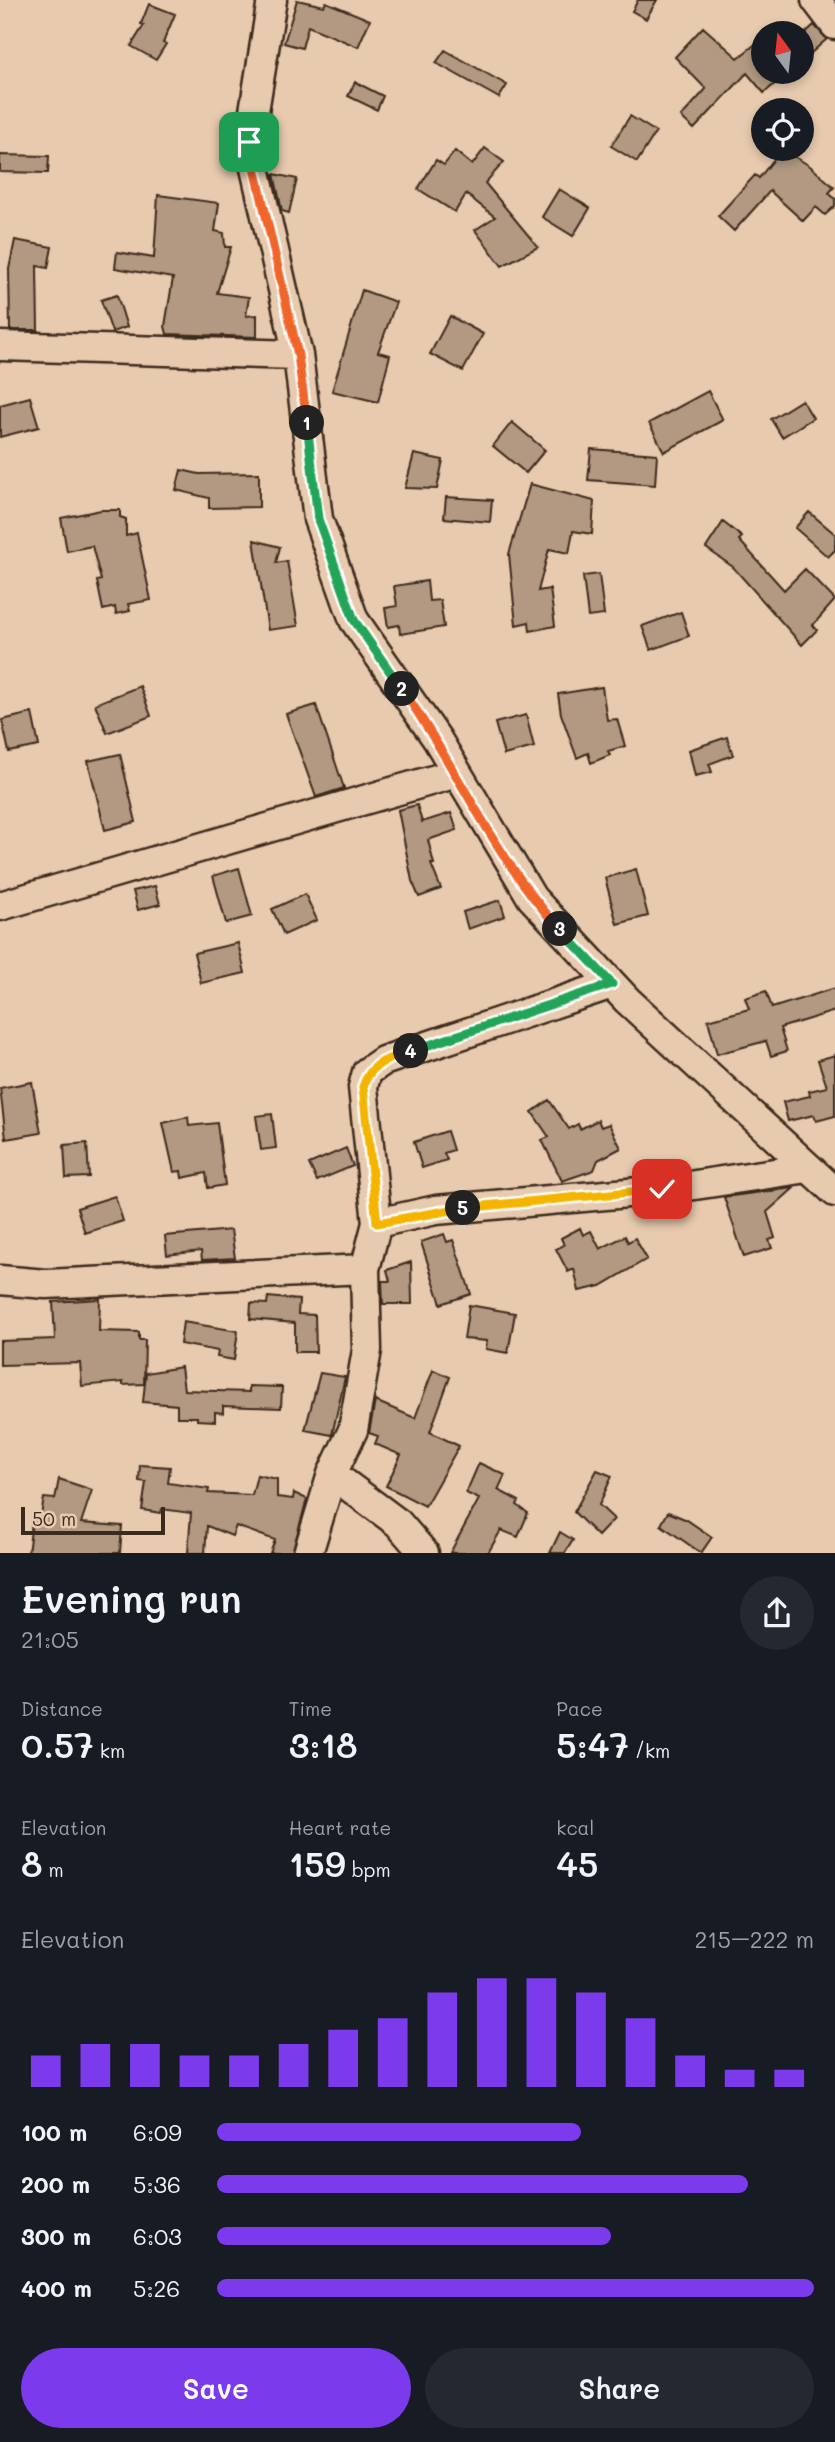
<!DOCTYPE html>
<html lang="en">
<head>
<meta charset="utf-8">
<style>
  body { margin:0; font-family:Mali,sans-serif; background:#242831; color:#f1f3f6; height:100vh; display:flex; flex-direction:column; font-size:26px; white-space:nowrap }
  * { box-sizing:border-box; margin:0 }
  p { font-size:23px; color:#9ea1a6 }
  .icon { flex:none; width:38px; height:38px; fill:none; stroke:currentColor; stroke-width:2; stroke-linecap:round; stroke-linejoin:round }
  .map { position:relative; height:1553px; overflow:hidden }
  .details { display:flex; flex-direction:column; background:#171b24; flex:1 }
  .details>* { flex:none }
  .needle { width:46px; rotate:345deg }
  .tools { position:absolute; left:751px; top:21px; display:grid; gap:14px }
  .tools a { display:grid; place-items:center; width:63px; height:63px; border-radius:50%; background:#171b24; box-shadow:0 4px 10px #0003; font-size:35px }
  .scale { position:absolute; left:21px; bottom:18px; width:144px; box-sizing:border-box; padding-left:7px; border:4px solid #3b2a1e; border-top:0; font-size:19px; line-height:24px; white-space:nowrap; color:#3b2a1e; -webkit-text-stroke:5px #e8cbaf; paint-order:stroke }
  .pin { position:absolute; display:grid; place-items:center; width:60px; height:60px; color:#fff; margin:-30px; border-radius:14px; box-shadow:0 4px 10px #0006 }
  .km { position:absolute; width:35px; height:35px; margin:-18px; border-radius:50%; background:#222; color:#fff; font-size:19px; line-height:35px; text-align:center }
  .round { display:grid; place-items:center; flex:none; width:74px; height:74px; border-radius:37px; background:#242831 }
  .overview { display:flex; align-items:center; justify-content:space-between; height:119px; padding:0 21px }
  h1 { font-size:38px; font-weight:600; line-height:52px }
  .stats { display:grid; grid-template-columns:repeat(3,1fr); gap:10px; height:119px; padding:7px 21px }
  .stats div { display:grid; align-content:center }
  .stats b { font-size:35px; font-weight:600 }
  .stats small { font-size:19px; font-weight:400 }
  .stats p { font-size:19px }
  .chart { height:196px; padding:14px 21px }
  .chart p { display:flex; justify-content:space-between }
  .chart svg { width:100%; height:126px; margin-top:7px; stroke:#7c3aed; stroke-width:6 }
  .action { display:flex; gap:14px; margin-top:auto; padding:14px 21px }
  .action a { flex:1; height:80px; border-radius:42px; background:#7c3aed; color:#fff; font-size:28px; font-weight:600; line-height:80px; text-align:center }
  .action a+a { background:#242831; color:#f1f3f6 }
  ul { padding:0 21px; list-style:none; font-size:23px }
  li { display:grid; grid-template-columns:112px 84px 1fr; align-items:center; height:52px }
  li i { height:18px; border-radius:9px; background:#7c3aed }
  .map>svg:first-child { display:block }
  .building { fill:#b39982; stroke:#3b2a1e; stroke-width:2 }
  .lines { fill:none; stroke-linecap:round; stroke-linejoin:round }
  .minor-casing { stroke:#3b2a1e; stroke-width:33 }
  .minor { stroke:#e8cbaf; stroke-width:28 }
  .split-1-casing { stroke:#fff; stroke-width:14 }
  .split-2-casing { stroke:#fff; stroke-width:14 }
  .split-3-casing { stroke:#fff; stroke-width:14 }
  .split-4-casing { stroke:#fff; stroke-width:14 }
  .split-5-casing { stroke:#fff; stroke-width:14 }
  .split-6-casing { stroke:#fff; stroke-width:14 }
  .split-1 { stroke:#f0652b; stroke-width:9 }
  .split-2 { stroke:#22a559; stroke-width:9 }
  .split-3 { stroke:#f0652b; stroke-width:9 }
  .split-4 { stroke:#22a559; stroke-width:9 }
  .split-5 { stroke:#f5b400; stroke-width:9 }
  .split-6 { stroke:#f5b400; stroke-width:9 }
</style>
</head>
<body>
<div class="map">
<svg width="835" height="1553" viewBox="0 0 835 1553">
  <rect width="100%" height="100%" fill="#e8cbaf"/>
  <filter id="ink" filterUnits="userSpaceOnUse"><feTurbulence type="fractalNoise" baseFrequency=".0143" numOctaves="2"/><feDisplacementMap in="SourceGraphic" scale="14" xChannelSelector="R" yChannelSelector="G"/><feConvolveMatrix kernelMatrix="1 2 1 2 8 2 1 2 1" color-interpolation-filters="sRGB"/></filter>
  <g filter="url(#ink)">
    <!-- building -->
    <path class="building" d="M 297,0 L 324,6 L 326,2 L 370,20 L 358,47 L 308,26 L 302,48 L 284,43 Z
      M 638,0 L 657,0 L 646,19 L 632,11 Z
      M 149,4 L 175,14 L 163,43 L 166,44 L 156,60 L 131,46 L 144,25 L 141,24 Z
      M 814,25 L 827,39 L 802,61 L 802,36 Z
      M 703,27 L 738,58 L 763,38 L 763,72 L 789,72 L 764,93 L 747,73 L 694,129 L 681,117 L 706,89 L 675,57 Z
      M 445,50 L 507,85 L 499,98 L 436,63 Z
      M 355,82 L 383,96 L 377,110 L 348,96 Z
      M 630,116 L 656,132 L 637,162 L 611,146 Z
      M 485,148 L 504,162 L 485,183 L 538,247 L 502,266 L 475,230 L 495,217 L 466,194 L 455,212 L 418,189 L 436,160 L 444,165 L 455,151 L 472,165 Z
      M 782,149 L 810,166 L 834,187 L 829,193 L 835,199 L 835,206 L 825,215 L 816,207 L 803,221 L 770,191 L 734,231 L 718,216 L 755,175 L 759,178 Z
      M 0,155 L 49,156 L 48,173 L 0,172 Z
      M 274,174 L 297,179 L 289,213 L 282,211 Z
      M 559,189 L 590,208 L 573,236 L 542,217 Z
      M 158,195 L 219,203 L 215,231 L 224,233 L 225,247 L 231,247 L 217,293 L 249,297 L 246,316 L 257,315 L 257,337 L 167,334 L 165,326 L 173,278 L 115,268 L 117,252 L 154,258 Z
      M 15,240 L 52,247 L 48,268 L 37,266 L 38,330 L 10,330 L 9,269 Z
      M 362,290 L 396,302 L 378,352 L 390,355 L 378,402 L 332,391 Z
      M 117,295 L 127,327 L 112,332 L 101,300 Z
      M 450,316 L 483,334 L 463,371 L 430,354 Z
      M 708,391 L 723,420 L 664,452 L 649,423 Z
      M 30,397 L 39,427 L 0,437 L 0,405 Z
      M 802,400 L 813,418 L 782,437 L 771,419 Z
      M 512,422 L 545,450 L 526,473 L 493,446 Z
      M 591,449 L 657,454 L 655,485 L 588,480 Z
      M 414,454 L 443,460 L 437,489 L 405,488 Z
      M 181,470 L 199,474 L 259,473 L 259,507 L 209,508 L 209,498 L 176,490 Z
      M 530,484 L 594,501 L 592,534 L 573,531 L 569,553 L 549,549 L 538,591 L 550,589 L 555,626 L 530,631 L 529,622 L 516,625 L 509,554 Z
      M 446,497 L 492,500 L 490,522 L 444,518 Z
      M 101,510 L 120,510 L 120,517 L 126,519 L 126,536 L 137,533 L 151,600 L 128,604 L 130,611 L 116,614 L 115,607 L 103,610 L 97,581 L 101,580 L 92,546 L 67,551 L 61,518 Z
      M 809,512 L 835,534 L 835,550 L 828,557 L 795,528 Z
      M 723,522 L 742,537 L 739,540 L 784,590 L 805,569 L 835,600 L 813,625 L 817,630 L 802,645 L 733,567 L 706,548 Z
      M 254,540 L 280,547 L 276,563 L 287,561 L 298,626 L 268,630 Z
      M 599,574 L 604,615 L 588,617 L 583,576 Z
      M 427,581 L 429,601 L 440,600 L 444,627 L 400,634 L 399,625 L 388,627 L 385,608 L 397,606 L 394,586 Z
      M 681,612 L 689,636 L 651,650 L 642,626 Z
      M 140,686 L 151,716 L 107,733 L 95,704 Z
      M 602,687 L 607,720 L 617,719 L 625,746 L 608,751 L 610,755 L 591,763 L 588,753 L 577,758 L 561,714 L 558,694 Z
      M 316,705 L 344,788 L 316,797 L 286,714 Z
      M 32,713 L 39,746 L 9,752 L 2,720 Z
      M 526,715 L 534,747 L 504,755 L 495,723 Z
      M 727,737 L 733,755 L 709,764 L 712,772 L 695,776 L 689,750 Z
      M 120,754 L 136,822 L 105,830 L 88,761 Z
      M 417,805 L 422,822 L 451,813 L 457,830 L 428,840 L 434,864 L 431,864 L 441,889 L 419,897 L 412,881 L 398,810 Z
      M 239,868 L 252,916 L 226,923 L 213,876 Z
      M 636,869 L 648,916 L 617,924 L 605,878 Z
      M 155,886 L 160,904 L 138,910 L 133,891 Z
      M 305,894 L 317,920 L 284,935 L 272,909 Z
      M 500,900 L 505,916 L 468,929 L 463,912 Z
      M 238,943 L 245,973 L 201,983 L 194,953 Z
      M 835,988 L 835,1011 L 780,1028 L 787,1051 L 771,1056 L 766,1041 L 717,1054 L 708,1020 L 749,1009 L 745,998 L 766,991 L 772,1008 Z
      M 835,1055 L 835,1116 L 816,1121 L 814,1115 L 788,1121 L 783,1102 L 810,1096 L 809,1091 L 827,1087 L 818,1060 Z
      M 32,1082 L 41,1133 L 6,1139 L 0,1088 Z
      M 549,1100 L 569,1129 L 578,1124 L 580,1129 L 598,1120 L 601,1127 L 609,1124 L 621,1148 L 598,1160 L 594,1170 L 562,1181 L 542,1140 L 549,1137 L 532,1112 Z
      M 272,1114 L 276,1148 L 261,1150 L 256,1116 Z
      M 188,1117 L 189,1126 L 217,1123 L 225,1185 L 208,1188 L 206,1173 L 182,1178 L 181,1171 L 174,1172 L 163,1123 Z
      M 447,1131 L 453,1150 L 444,1153 L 447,1160 L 422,1168 L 414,1142 Z
      M 87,1143 L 89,1177 L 66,1178 L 64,1145 Z
      M 346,1148 L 353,1166 L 317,1181 L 309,1164 Z
      M 794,1188 L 767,1212 L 775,1238 L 769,1240 L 772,1248 L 744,1257 L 724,1197 Z
      M 115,1196 L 123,1221 L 85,1233 L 77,1208 Z
      M 580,1228 L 583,1235 L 591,1231 L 600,1249 L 625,1236 L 628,1242 L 635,1238 L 647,1259 L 601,1286 L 579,1291 L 574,1269 L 568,1272 L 556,1249 L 564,1245 L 561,1238 Z
      M 231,1230 L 235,1258 L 202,1260 L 201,1251 L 167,1255 L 165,1236 Z
      M 444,1234 L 447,1242 L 453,1240 L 471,1294 L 441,1304 L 421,1242 Z
      M 411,1262 L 412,1304 L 383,1304 L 382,1281 L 390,1281 L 387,1270 Z
      M 268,1297 L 299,1300 L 298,1314 L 315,1315 L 316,1352 L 295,1352 L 295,1323 L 250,1319 L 251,1303 L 267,1304 Z
      M 100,1299 L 99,1331 L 139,1332 L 139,1340 L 145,1340 L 144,1384 L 123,1385 L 123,1382 L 82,1386 L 80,1363 L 0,1365 L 0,1341 L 55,1339 L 53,1302 Z
      M 469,1305 L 515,1313 L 508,1353 L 486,1349 L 487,1341 L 464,1339 Z
      M 183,1322 L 238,1331 L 234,1360 L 217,1357 L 218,1351 L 180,1344 Z
      M 181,1367 L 184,1390 L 249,1392 L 249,1386 L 282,1387 L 281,1408 L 223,1406 L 223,1413 L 215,1412 L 215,1421 L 197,1420 L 197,1417 L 177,1417 L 177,1405 L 143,1402 L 146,1373 Z
      M 433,1370 L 450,1377 L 430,1432 L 459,1446 L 425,1506 L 386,1486 L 401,1455 L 375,1444 L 378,1436 L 369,1433 L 375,1401 L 415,1418 Z
      M 320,1373 L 345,1377 L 332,1435 L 305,1430 Z
      M 479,1463 L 505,1475 L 498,1490 L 519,1501 L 517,1505 L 528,1513 L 518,1537 L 501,1530 L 488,1553 L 450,1553 L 479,1499 L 466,1493 Z
      M 140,1465 L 170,1467 L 168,1483 L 209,1489 L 208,1493 L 252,1495 L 257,1475 L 277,1479 L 277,1497 L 293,1499 L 294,1493 L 307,1499 L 292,1553 L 270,1553 L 275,1540 L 236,1526 L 232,1536 L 207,1526 L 205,1553 L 188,1553 L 191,1513 L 162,1509 L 161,1513 L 142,1510 L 146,1482 L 139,1481 Z
      M 597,1470 L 612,1476 L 599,1505 L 614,1519 L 598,1536 L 574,1512 Z
      M 59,1479 L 92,1490 L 81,1523 L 122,1526 L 120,1553 L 28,1553 L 33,1514 L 41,1515 L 44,1498 L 55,1499 Z
      M 668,1512 L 687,1520 L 712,1537 L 701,1553 L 661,1525 Z
      M 560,1532 L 573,1540 L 565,1553 L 550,1553 Z"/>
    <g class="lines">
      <!-- minor casing -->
      <g class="minor-casing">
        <path id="minor" d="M 272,0 L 249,142 L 298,355 L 318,519 L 354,620 L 437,739 L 532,898 L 627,1000 L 835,1192
          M 816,0 L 835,25
          M 0,346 L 298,355
          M 0,906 L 457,773
          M 377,1223 L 363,1087 L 367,1072 L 383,1061 L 612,984
          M 0,1280 L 46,1284 L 365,1269 L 377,1223 L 436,1210 L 662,1190 L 808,1168
          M 332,1474 L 398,1523 L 424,1553
          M 308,1553 L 332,1474 L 353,1430 L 367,1350 L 365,1269"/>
      </g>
      <!-- minor -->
      <use href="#minor" class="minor"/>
    </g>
  </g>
  <g class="lines" filter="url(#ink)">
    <!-- split-1 casing -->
    <g class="split-1-casing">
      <path id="split-1" d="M 249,142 L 298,355 L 307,423"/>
    </g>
    <!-- split-2 casing -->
    <g class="split-2-casing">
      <path id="split-2" d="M 307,423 L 318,519 L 354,620 L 402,689"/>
    </g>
    <!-- split-3 casing -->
    <g class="split-3-casing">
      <path id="split-3" d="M 402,689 C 457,767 495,859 560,929"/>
    </g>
    <!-- split-4 casing -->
    <g class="split-4-casing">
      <path id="split-4" d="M 411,1051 L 612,984 L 560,929"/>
    </g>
    <!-- split-5 casing -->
    <g class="split-5-casing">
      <path id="split-5" d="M 411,1051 C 388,1059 370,1063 363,1087 L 377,1223 L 463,1208"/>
    </g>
    <!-- split-6 casing -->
    <g class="split-6-casing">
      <path id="split-6" d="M 463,1208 L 662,1189"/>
    </g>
    <!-- split-1 -->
    <use href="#split-1" class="split-1"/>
    <!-- split-2 -->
    <use href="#split-2" class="split-2"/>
    <!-- split-3 -->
    <use href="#split-3" class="split-3"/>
    <!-- split-4 -->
    <use href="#split-4" class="split-4"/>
    <!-- split-5 -->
    <use href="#split-5" class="split-5"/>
    <!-- split-6 -->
    <use href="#split-6" class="split-6"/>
  </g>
</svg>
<div class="tools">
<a><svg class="needle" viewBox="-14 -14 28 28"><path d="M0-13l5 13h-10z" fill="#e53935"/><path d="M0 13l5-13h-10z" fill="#9ea1a6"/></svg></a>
<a><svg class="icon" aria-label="locate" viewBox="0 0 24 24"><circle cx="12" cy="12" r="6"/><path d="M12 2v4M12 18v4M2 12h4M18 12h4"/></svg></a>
</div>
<div class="scale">50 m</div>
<div class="pin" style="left:249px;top:142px;background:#1e9e55"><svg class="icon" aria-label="arrive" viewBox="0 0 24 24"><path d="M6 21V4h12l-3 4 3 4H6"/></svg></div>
<div class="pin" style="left:662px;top:1189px;background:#d93025"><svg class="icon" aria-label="check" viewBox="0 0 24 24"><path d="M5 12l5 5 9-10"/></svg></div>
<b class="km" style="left:307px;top:423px">1</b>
<b class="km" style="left:402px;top:689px">2</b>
<b class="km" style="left:560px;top:929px">3</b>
<b class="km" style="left:411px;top:1051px">4</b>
<b class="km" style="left:463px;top:1208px">5</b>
</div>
<section class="details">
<div class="overview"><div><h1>Evening run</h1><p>21:05</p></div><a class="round"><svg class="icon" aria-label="share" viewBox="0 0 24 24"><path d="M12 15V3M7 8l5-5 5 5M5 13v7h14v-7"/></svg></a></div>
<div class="stats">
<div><p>Distance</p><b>0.57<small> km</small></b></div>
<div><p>Time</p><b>3:18</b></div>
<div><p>Pace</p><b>5:47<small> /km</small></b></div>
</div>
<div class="stats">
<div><p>Elevation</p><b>8<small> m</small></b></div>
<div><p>Heart rate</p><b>159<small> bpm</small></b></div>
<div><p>kcal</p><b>45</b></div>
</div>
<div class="chart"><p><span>Elevation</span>215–222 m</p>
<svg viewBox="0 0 160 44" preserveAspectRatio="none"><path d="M5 44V33M15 44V29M25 44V29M35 44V33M45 44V33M55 44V29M65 44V24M75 44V20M85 44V11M95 44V6M105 44V6M115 44V11M125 44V20M135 44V33M145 44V38M155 44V38"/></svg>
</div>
<ul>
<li><b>100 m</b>6:09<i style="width:61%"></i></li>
<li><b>200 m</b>5:36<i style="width:89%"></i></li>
<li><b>300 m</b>6:03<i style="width:66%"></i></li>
<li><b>400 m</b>5:26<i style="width:100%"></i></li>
</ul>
<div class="action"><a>Save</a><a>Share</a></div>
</section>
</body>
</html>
